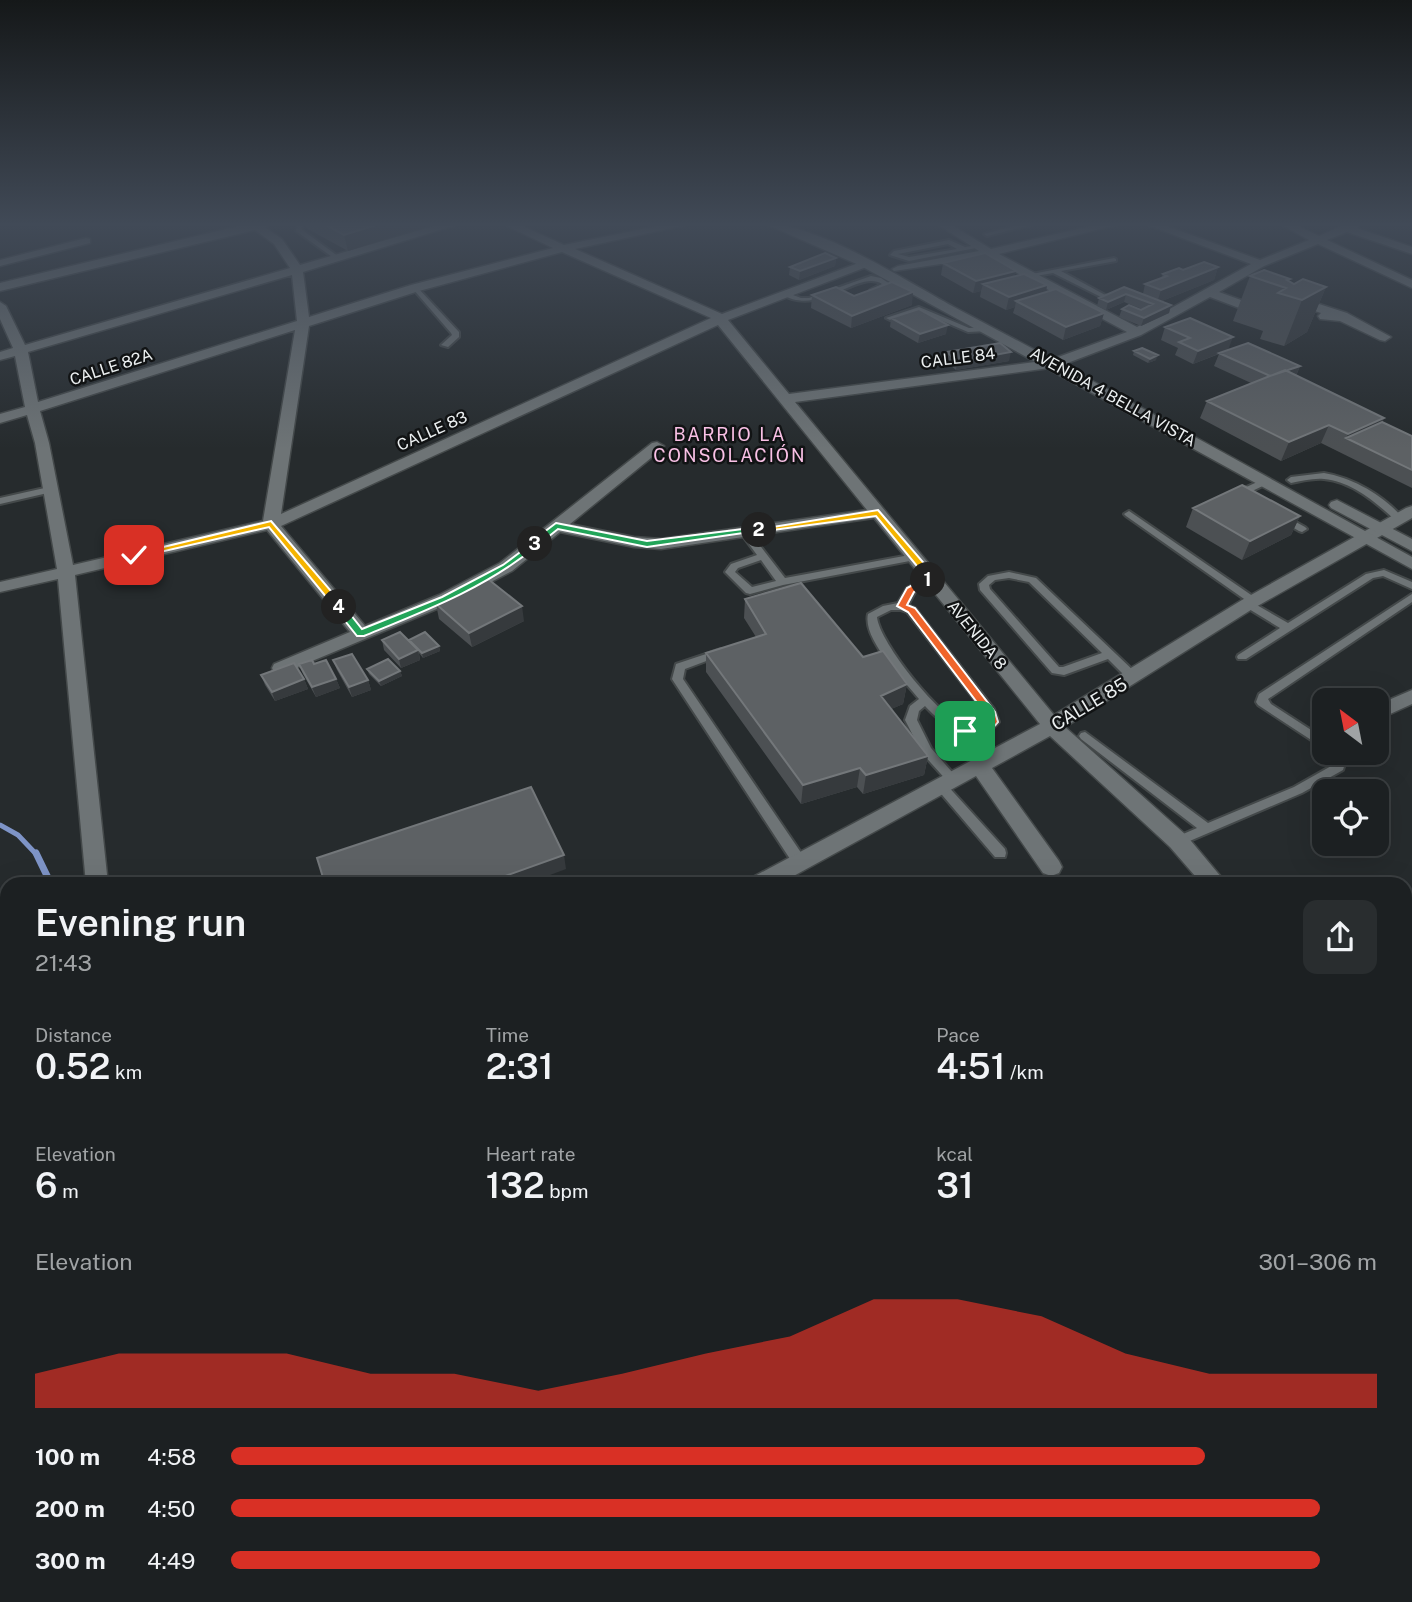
<!DOCTYPE html>
<html lang="en">
<head>
<meta charset="utf-8">
<style>
  body { margin:0; font-family:"Public Sans",sans-serif; background:#292d2f; color:#f1f3f6; height:100vh; display:flex; flex-direction:column; font-size:26px; white-space:nowrap }
  * { box-sizing:border-box; margin:0 }
  p { font-size:23px; color:#a0a3a5 }
  .icon { flex:none; width:38px; height:38px; fill:none; stroke:currentColor; stroke-width:2; stroke-linecap:round; stroke-linejoin:round }
  .map { position:relative; flex:1; overflow:hidden }
  .side { position:absolute; left:0px; top:877px; width:1412px; height:726px; display:flex; flex-direction:column; background:#1c2022; border-radius:21px 21px 0 0; box-shadow:0 7px 28px #0002,0 0 0 2px #3a3e40 }
  .side>* { flex:none }
  .needle { width:46px; rotate:328deg }
  .buttons { position:absolute; left:1312px; top:688px; display:grid; gap:14px }
  .buttons a { display:grid; place-items:center; width:77px; height:77px; border-radius:14px; background:#1c2022; box-shadow:0 7px 28px #0002,0 0 0 2px #3a3e40; font-size:35px }
  .pin { position:absolute; display:grid; place-items:center; width:60px; height:60px; color:#fff; margin:-30px; border-radius:14px; box-shadow:0 4px 10px #0006 }
  .km { position:absolute; width:35px; height:35px; margin:-18px; border-radius:50%; background:#222; color:#fff; font-size:19px; line-height:35px; text-align:center }
  .round { display:grid; place-items:center; flex:none; width:74px; height:74px; border-radius:14px; background:#292d2f }
  .head { display:flex; align-items:center; justify-content:space-between; height:119px; padding:0 35px }
  h1 { font-size:38px; font-weight:600; line-height:52px }
  .stats { display:grid; grid-template-columns:repeat(3,1fr); gap:10px; height:119px; padding:7px 35px }
  .stats div { display:grid; align-content:center }
  .stats b { font-size:35px; font-weight:600 }
  .stats small { font-size:19px; font-weight:400 }
  .stats p { font-size:19px }
  .chart { height:196px; padding:14px 35px }
  .chart p { display:flex; justify-content:space-between }
  .chart svg { width:100%; height:126px; margin-top:7px; fill:#d93025; opacity:.7 }
  ul { padding:0 35px; list-style:none; font-size:23px }
  li { display:grid; grid-template-columns:112px 84px 1fr; align-items:center; height:52px }
  li i { height:18px; border-radius:9px; background:#d93025 }
  .map>svg:first-child { display:block }
  .lines { fill:none; stroke-linecap:round; stroke-linejoin:round }
  .stream-far2 { stroke:#7e94c7; stroke-width:5 }
  .stream-far1 { stroke:#7e94c7; stroke-width:7 }
  .stream { stroke:#7e94c7; stroke-width:9 }
  .service-casing { stroke:#44494a; stroke-width:4 }
  .minor-casing { stroke:#44494a; stroke-width:3 }
  .tertiary-casing { stroke:#44494a; stroke-width:3 }
  .service { fill:#6e7476; fill-rule:evenodd }
  .minor { fill:#6e7476; fill-rule:evenodd }
  .tertiary { fill:#6e7476; fill-rule:evenodd }
  .wall { fill:#4c5053 }
  .shaded-wall { fill:#363a3d }
  .building { fill:#5d6164; stroke:#73777a; stroke-width:2 }
  .split-1 { fill:#f0652b; stroke:#fff; stroke-width:2 }
  .split-2 { fill:#f5b400; stroke:#fff; stroke-width:2 }
  .split-3 { fill:#22a559; stroke:#fff; stroke-width:2 }
  .split-4 { fill:#22a559; stroke:#fff; stroke-width:2 }
  .split-5 { fill:#f5b400; stroke:#fff; stroke-width:2 }
  .labels { text-anchor:middle; dominant-baseline:central; stroke-width:5; stroke-linejoin:round; paint-order:stroke }
  .far-street-label { font-size:16px; fill:#ebeff0; stroke:#111314 }
  .far-quarter-label { font-size:18px; letter-spacing:2px; fill:#fac1e6; stroke:#111314 }
  .street-label { font-size:18px; fill:#ebeff0; stroke:#111314 }
</style>
</head>
<body>
<div class="map">
<svg width="1412" height="1602" viewBox="0 0 1412 1602">
  <rect width="100%" height="100%" fill="#262b2d"/>
  <g class="lines">
    <!-- stream-far2 -->
    <path class="stream-far2" d="M 0,825 L 18,835 L 37,855"/>
    <!-- stream-far1 -->
    <path class="stream-far1" d="M 36,853 L 51,884"/>
    <!-- stream -->
    <path class="stream" d="M 471,1596 L 471,1602"/>
    <!-- service casing -->
    <g class="service-casing">
      <path id="service" d="M 297,224 L 303,224 L 301,229 L 339,257 L 339,259 L 335,259 L 296,231 Z
        M 1022,224 L 1035,224 L 987,236 L 984,234 Z
        M 949,240 L 965,247 L 978,245 L 981,247 L 909,261 L 890,255 L 894,251 ZM 948,244 L 957,249 L 909,257 L 898,254 Z
        M 1114,258 L 1116,259 L 1116,261 L 1061,271 L 1107,296 L 1109,297 L 1105,299 L 1053,273 L 1030,277 L 1027,275 Z
        M 871,276 L 881,278 L 890,284 L 872,293 L 870,292 L 870,290 L 882,284 C 858,269 820,318 781,294 L 785,292 L 801,298 L 809,298 Z
        M 413,287 L 417,287 L 459,332 L 459,337 L 448,347 L 441,345 L 452,335 L 451,333 L 413,289 Z
        M 919,307 L 969,328 L 987,327 L 991,329 L 987,331 L 968,332 L 919,311 L 890,320 L 886,318 Z
        M 1324,473 C 1354,478 1384,496 1404,519 L 1399,522 L 1396,521 C 1377,503 1351,481 1324,479 C 1313,478 1302,481 1291,483 L 1287,480 L 1291,477 Z
        M 1266,478 L 1269,479 L 1269,483 L 1250,492 L 1257,500 L 1255,502 L 1249,502 L 1243,498 L 1242,489 Z
        M 49,487 L 54,490 L 52,492 L 0,504 L 0,498 Z
        M 1129,511 L 1257,599 L 1258,601 L 1255,604 L 1288,623 L 1366,574 L 1384,570 L 1412,582 L 1412,589 L 1383,576 L 1373,578 L 1246,659 L 1238,659 L 1237,657 L 1238,655 L 1280,628 L 1244,606 L 1243,604 L 1247,601 L 1126,516 L 1124,514 Z
        M 1283,515 L 1305,527 L 1307,529 L 1302,532 L 1299,531 L 1280,520 L 1278,518 Z
        M 745,529 L 748,530 L 785,578 L 915,554 L 920,557 L 915,560 L 783,585 L 750,594 L 746,593 L 725,572 L 731,564 L 757,555 L 740,532 ZM 761,560 L 776,581 L 752,587 L 735,572 L 738,568 Z
        M 1009,572 L 1036,578 L 1137,674 L 1138,677 L 1137,680 L 1129,680 L 1108,659 L 1064,675 L 1052,673 L 980,590 L 979,584 L 988,576 ZM 1009,578 L 1029,582 L 1102,653 L 1063,667 L 1059,667 L 990,589 L 989,585 L 995,580 Z
        M 932,575 L 937,578 L 936,580 L 915,592 L 908,605 L 915,608 L 994,709 L 999,722 C 974,752 945,727 925,706 L 919,711 L 917,720 L 931,748 L 959,780 L 953,784 L 949,783 L 922,753 L 905,720 L 910,706 L 919,699 C 904,680 862,639 868,614 L 883,606 L 898,603 L 907,588 ZM 891,610 L 901,610 L 907,612 L 985,713 L 987,721 C 981,726 975,729 967,727 C 942,721 879,642 877,617 Z
        M 1412,594 L 1412,602 L 1268,699 L 1271,704 L 1325,739 L 1325,749 L 1258,705 L 1256,702 L 1259,694 Z
        M 721,649 L 725,650 L 726,652 L 725,654 L 685,669 L 683,679 L 804,857 L 805,861 L 804,865 L 794,865 L 672,679 L 676,664 Z
        M 1085,732 L 1208,823 L 1294,787 L 1333,765 L 1334,761 L 1327,752 L 1340,752 L 1346,760 L 1343,770 L 1302,793 L 1178,846 L 1174,844 L 1172,841 L 1174,838 L 1197,828 L 1081,739 L 1079,736 L 1081,733 Z
        M 941,782 L 945,783 L 1005,849 L 1006,853 L 1005,857 L 995,857 L 937,789 L 935,786 Z"/>
    </g>
    <!-- minor casing -->
    <g class="minor-casing">
      <path id="minor" d="M 247,224 L 269,224 L 266,228 L 282,239 L 300,265 L 441,224 L 459,224 L 303,272 L 309,317 L 411,285 L 553,248 L 503,224 L 518,224 L 564,245 L 667,224 L 690,224 L 575,249 L 722,314 L 861,262 L 869,262 L 869,266 L 728,320 L 789,394 L 1050,360 L 1127,332 L 987,257 L 894,271 L 892,269 L 898,266 L 979,251 L 937,224 L 950,224 L 991,249 L 1100,224 L 1120,224 L 999,254 L 1137,327 L 1251,264 L 1145,224 L 1161,224 L 1260,260 L 1309,240 L 1280,224 L 1294,224 L 1319,236 L 1346,224 L 1361,224 L 1357,228 L 1412,247 L 1412,254 L 1347,232 L 1327,240 L 1412,280 L 1412,288 L 1318,244 L 1264,266 L 1219,292 L 1271,311 L 1271,317 L 1263,317 L 1210,297 L 1141,335 L 1057,367 L 795,402 L 1054,715 L 1242,600 L 1406,508 L 1412,506 L 1412,518 L 1254,608 L 1065,727 L 1186,835 L 1227,884 L 1202,884 L 1170,847 L 1050,736 L 992,768 L 1059,861 L 1062,867 L 1059,873 L 1051,876 L 1043,873 L 976,776 L 779,884 L 748,884 L 751,878 L 1040,724 L 874,518 L 661,549 L 634,547 L 560,532 L 512,571 L 451,603 L 281,674 L 274,672 L 272,668 L 274,664 L 350,632 L 267,530 L 75,575 L 108,884 L 86,884 L 58,579 L 0,592 L 0,582 L 57,569 L 35,443 L 27,415 L 0,423 L 0,414 L 25,407 L 15,356 L 0,360 L 0,352 L 13,348 L 0,319 L 0,302 L 6,306 L 25,345 L 290,268 L 274,244 L 255,230 L 0,291 L 0,283 ZM 562,252 L 711,318 L 281,514 L 309,326 L 419,291 ZM 292,275 L 297,321 L 38,402 L 28,352 ZM 718,325 L 867,510 L 661,539 L 634,537 L 570,524 L 662,449 L 664,446 L 657,442 L 652,443 L 500,563 L 439,595 L 365,626 L 281,526 ZM 295,330 L 263,521 L 73,565 L 49,443 L 40,411 Z
        M 86,238 L 90,239 L 90,243 L 0,266 L 0,260 Z
        M 1291,295 L 1347,313 L 1391,337 L 1385,341 L 1380,340 L 1340,321 L 1320,319 L 1318,316 L 1321,313 L 1287,302 L 1287,296 Z
        M 1412,690 L 1412,704 L 1377,720 L 1377,705 Z
        M 1405,1122 L 1412,1125 L 1412,1158 L 1405,1155 Z
        M 7,1283 L 7,1314 L 0,1317 L 0,1286 Z
        M 106,1596 L 142,1596 L 142,1602 L 106,1602 Z
        M 1089,1596 L 1125,1596 L 1128,1602 L 1092,1602 Z"/>
    </g>
    <!-- tertiary casing -->
    <g class="tertiary-casing">
      <path id="tertiary" d="M 766,224 C 819,224 906,281 954,307 C 1108,388 1260,473 1412,557 L 1412,569 L 861,266 Z
        M 1337,500 L 1412,539 L 1412,551 L 1331,508 L 1329,505 L 1331,502 Z"/>
    </g>
    <!-- service -->
    <use href="#service" class="service"/>
    <!-- minor -->
    <use href="#minor" class="minor"/>
    <!-- tertiary -->
    <use href="#tertiary" class="tertiary"/>
  </g>
  <!-- wall -->
  <path class="wall" d="M 305,224 L 433,224 L 348,251 L 306,228 Z
    M 836,258 L 835,266 L 799,280 L 789,275 L 790,267 Z
    M 943,263 L 1015,276 L 1047,285 L 1046,291 L 1104,313 L 1100,326 L 1063,340 L 1013,313 L 1015,307 L 1006,310 L 980,297 L 981,291 L 973,293 L 941,275 Z
    M 1218,267 L 1214,280 L 1162,301 L 1171,305 L 1169,313 L 1141,326 L 1119,317 L 1122,309 L 1142,309 L 1124,302 L 1106,310 L 1097,306 L 1099,298 L 1124,287 L 1143,294 L 1145,284 L 1161,278 L 1163,274 L 1183,270 Z
    M 1250,276 L 1289,281 L 1294,284 L 1326,287 L 1307,332 L 1284,346 L 1260,339 L 1263,331 L 1233,321 Z
    M 812,295 L 854,296 L 912,305 L 851,328 L 811,308 Z
    M 891,318 L 946,334 L 918,343 L 890,327 Z
    M 1165,327 L 1228,350 L 1300,366 L 1296,376 L 1384,418 L 1382,422 L 1412,436 L 1412,488 L 1321,443 L 1281,461 L 1200,418 L 1207,401 L 1251,383 L 1214,366 L 1219,354 L 1193,364 L 1175,355 L 1178,348 L 1161,340 Z
    M 1134,351 L 1156,360 L 1148,363 L 1133,355 Z
    M 947,352 L 1009,361 L 956,370 L 945,361 Z
    M 1193,508 L 1300,516 L 1291,535 L 1242,560 L 1186,527 Z
    M 745,599 L 863,657 L 907,684 L 903,704 L 891,709 L 928,756 L 924,775 L 863,794 L 857,787 L 801,804 L 706,672 L 706,653 L 756,637 L 744,618 Z
    M 436,604 L 524,621 L 472,647 L 439,619 Z
    M 382,640 L 409,641 L 439,646 L 440,651 L 423,658 L 419,653 L 420,660 L 401,668 L 384,650 Z
    M 333,660 L 368,680 L 371,690 L 352,697 L 337,670 Z
    M 299,664 L 314,664 L 336,679 L 340,688 L 316,697 L 303,674 Z
    M 367,669 L 400,671 L 402,676 L 381,686 L 369,674 Z
    M 261,675 L 304,679 L 308,689 L 275,701 L 265,685 Z"/>
  <!-- shaded-wall -->
  <path class="shaded-wall" d="M 379,224 L 433,224 L 348,251 L 344,235 Z
    M 836,258 L 835,266 L 799,280 L 800,271 Z
    M 1218,267 L 1214,280 L 1157,303 L 1161,290 Z
    M 1016,271 L 1013,284 L 983,284 L 981,291 L 973,293 L 976,281 Z
    M 1047,285 L 1045,298 L 1016,301 L 1015,307 L 1006,310 L 1009,297 Z
    M 1326,287 L 1307,332 L 1284,346 L 1302,300 Z
    M 913,292 L 912,305 L 851,328 L 852,316 Z
    M 1126,294 L 1124,302 L 1106,310 L 1108,302 Z
    M 1171,305 L 1169,313 L 1141,326 L 1144,318 Z
    M 1104,313 L 1100,326 L 1063,340 L 1066,327 Z
    M 948,325 L 946,334 L 918,343 L 920,334 Z
    M 1233,337 L 1228,350 L 1193,364 L 1198,351 Z
    M 1011,352 L 1009,361 L 956,370 L 957,362 Z
    M 1158,355 L 1156,360 L 1148,363 L 1150,359 Z
    M 1300,366 L 1294,380 L 1271,376 Z
    M 1384,418 L 1375,436 L 1346,438 L 1348,434 Z
    M 1329,425 L 1321,443 L 1281,461 L 1289,442 Z
    M 1300,516 L 1291,535 L 1242,560 L 1250,541 Z
    M 522,606 L 524,621 L 472,647 L 469,633 Z
    M 439,646 L 440,651 L 423,658 L 422,653 Z
    M 418,650 L 420,660 L 401,668 L 399,659 Z
    M 400,671 L 402,676 L 381,686 L 379,681 Z
    M 304,679 L 308,689 L 275,701 L 272,692 Z
    M 336,679 L 340,688 L 316,697 L 312,687 Z
    M 368,680 L 371,690 L 352,697 L 349,687 Z
    M 907,684 L 903,704 L 878,715 L 881,696 Z
    M 928,756 L 924,775 L 863,794 L 866,775 Z
    M 860,768 L 857,787 L 801,804 L 803,785 Z
    M 564,855 L 566,869 L 526,884 L 483,884 Z"/>
  <!-- building -->
  <path class="building" d="M 324,224 L 379,224 L 344,235 Z
    M 825,253 L 836,258 L 800,271 L 790,267 Z
    M 985,253 L 1016,271 L 976,281 L 943,263 Z
    M 1204,262 L 1218,267 L 1161,290 L 1145,284 L 1167,276 L 1163,274 L 1179,268 L 1183,270 Z
    M 1264,270 L 1290,279 L 1287,280 L 1294,284 L 1303,279 L 1326,287 L 1302,300 L 1278,293 L 1286,288 L 1250,276 Z
    M 1024,274 L 1047,285 L 1009,297 L 983,284 Z
    M 892,282 L 913,292 L 852,316 L 812,295 L 836,287 L 854,296 Z
    M 1124,287 L 1171,305 L 1144,318 L 1122,309 L 1129,305 L 1141,310 L 1153,304 L 1126,294 L 1108,302 L 1099,298 Z
    M 1056,289 L 1104,313 L 1066,327 L 1016,301 Z
    M 919,309 L 948,325 L 920,334 L 891,318 Z
    M 1190,318 L 1233,337 L 1198,351 L 1179,342 L 1190,338 L 1165,327 Z
    M 1000,343 L 1011,352 L 957,362 L 947,352 Z
    M 1248,343 L 1300,366 L 1270,376 L 1219,353 Z
    M 1142,348 L 1158,355 L 1150,359 L 1134,351 Z
    M 1285,370 L 1384,418 L 1348,434 L 1329,425 L 1289,442 L 1207,401 Z
    M 1382,422 L 1412,436 L 1412,470 L 1346,438 Z
    M 1242,485 L 1300,516 L 1250,541 L 1193,508 Z
    M 488,579 L 522,606 L 469,633 L 436,604 Z
    M 801,583 L 863,657 L 883,651 L 907,684 L 881,696 L 928,756 L 866,775 L 860,768 L 803,785 L 706,653 L 766,634 L 745,599 Z
    M 400,632 L 418,650 L 399,659 L 382,640 Z
    M 425,632 L 439,646 L 422,653 L 409,640 Z
    M 352,654 L 368,680 L 349,687 L 333,660 Z
    M 388,659 L 400,671 L 379,681 L 367,669 Z
    M 312,660 L 314,664 L 326,660 L 336,679 L 312,687 L 299,664 Z
    M 294,663 L 304,679 L 272,692 L 261,675 Z
    M 531,787 L 564,855 L 483,884 L 325,884 L 317,858 Z"/>
  <!-- sky -->
  <linearGradient id="sky" x2="0" y2="1"><stop stop-color="#151819"/><stop offset="0.5" stop-color="#414a57"/><stop offset="1" stop-color="#414a57" stop-opacity="0"/></linearGradient>
  <rect width="1412" height="449" fill="url(#sky)"/>
  <!-- split-1 -->
  <path class="split-1" d="M 928,577 L 933,580 L 932,582 L 914,592 L 907,605 L 915,608 L 995,712 L 998,722 C 990,734 975,736 962,734 L 962,729 L 986,723 L 985,713 L 908,612 L 897,606 L 907,588 Z"/>
  <!-- split-2 -->
  <path class="split-2" d="M 878,510 L 935,576 L 935,580 L 925,582 L 926,577 L 876,516 L 759,532 L 755,530 Z"/>
  <!-- split-3 -->
  <path class="split-3" d="M 556,523 L 647,541 L 759,527 L 764,530 L 647,547 L 558,529 L 538,545 L 531,545 L 531,542 Z"/>
  <!-- split-4 -->
  <path class="split-4" d="M 535,541 L 538,542 L 538,545 C 486,588 425,611 364,636 L 357,636 L 334,607 L 343,605 L 362,629 L 442,597 L 503,565 Z"/>
  <!-- split-5 -->
  <path class="split-5" d="M 271,521 L 343,605 L 343,609 L 336,609 L 269,527 L 134,558 L 130,555 Z"/>
  <g class="labels">
    <!-- far-street labels -->
    <g class="far-street-label">
      <text transform="translate(958 358) rotate(-7)">CALLE 84</text>
      <text transform="translate(111 367) rotate(-18)">CALLE 82A</text>
      <text transform="translate(1113 397) rotate(29)">AVENIDA 4 BELLA VISTA</text>
      <text transform="translate(432 431) rotate(-24)">CALLE 83</text>
      <text transform="translate(977 635) rotate(51)">AVENIDA 8</text>
    </g>
    <!-- far-quarter labels -->
    <g class="far-quarter-label">
      <text x="730" y="434">BARRIO LA<tspan x="730" dy="21">CONSOLACIÓN</tspan></text>
    </g>
    <!-- street labels -->
    <g class="street-label">
      <text transform="translate(1089 704) rotate(-31)">CALLE 85</text>
    </g>
  </g>
</svg>
<div class="buttons">
<a><svg class="needle" viewBox="-14 -14 28 28"><path d="M0-13l5 13h-10z" fill="#e53935"/><path d="M0 13l5-13h-10z" fill="#a0a3a5"/></svg></a>
<a><svg class="icon" aria-label="locate" viewBox="0 0 24 24"><circle cx="12" cy="12" r="6"/><path d="M12 2v4M12 18v4M2 12h4M18 12h4"/></svg></a>
</div>
<div class="pin" style="left:965px;top:731px;background:#1e9e55"><svg class="icon" aria-label="arrive" viewBox="0 0 24 24"><path d="M6 21V4h12l-3 4 3 4H6"/></svg></div>
<div class="pin" style="left:134px;top:555px;background:#d93025"><svg class="icon" aria-label="check" viewBox="0 0 24 24"><path d="M5 12l5 5 9-10"/></svg></div>
<b class="km" style="left:928px;top:580px">1</b>
<b class="km" style="left:759px;top:530px">2</b>
<b class="km" style="left:535px;top:544px">3</b>
<b class="km" style="left:339px;top:607px">4</b>
<section class="side">
<div class="head"><div><h1>Evening run</h1><p>21:43</p></div><a class="round"><svg class="icon" aria-label="share" viewBox="0 0 24 24"><path d="M12 15V3M7 8l5-5 5 5M5 13v7h14v-7"/></svg></a></div>
<div class="stats">
<div><p>Distance</p><b>0.52<small> km</small></b></div>
<div><p>Time</p><b>2:31</b></div>
<div><p>Pace</p><b>4:51<small> /km</small></b></div>
</div>
<div class="stats">
<div><p>Elevation</p><b>6<small> m</small></b></div>
<div><p>Heart rate</p><b>132<small> bpm</small></b></div>
<div><p>kcal</p><b>31</b></div>
</div>
<div class="chart"><p><span>Elevation</span>301–306 m</p>
<svg viewBox="0 0 160 44" preserveAspectRatio="none"><path d="M0 44V32L10 25L20 25L30 25L40 32L50 32L60 38L70 32L80 25L90 19L100 6L110 6L120 12L130 25L140 32L150 32L160 32V44z"/></svg>
</div>
<ul>
<li><b>100 m</b>4:58<i style="width:85%"></i></li>
<li><b>200 m</b>4:50<i style="width:95%"></i></li>
<li><b>300 m</b>4:49<i style="width:95%"></i></li>
</ul>
</section>
</div>
</body>
</html>
